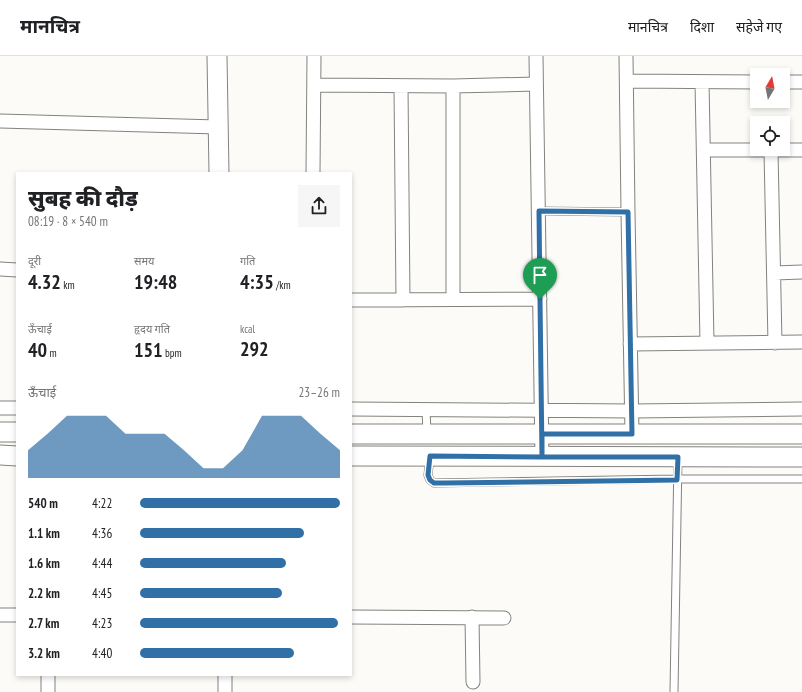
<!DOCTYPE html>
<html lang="hi">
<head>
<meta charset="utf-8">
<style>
  body { margin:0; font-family:"PT Sans Narrow","Noto Sans Devanagari",sans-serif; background:#f6f6f6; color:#202124; height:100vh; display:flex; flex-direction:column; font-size:15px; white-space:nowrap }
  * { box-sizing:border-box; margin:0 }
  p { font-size:13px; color:#757577 }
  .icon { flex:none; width:22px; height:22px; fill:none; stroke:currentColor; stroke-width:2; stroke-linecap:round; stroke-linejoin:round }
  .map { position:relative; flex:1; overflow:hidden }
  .panel { position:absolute; left:16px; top:116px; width:336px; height:504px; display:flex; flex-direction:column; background:#fff; border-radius:0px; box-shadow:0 2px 6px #0003 }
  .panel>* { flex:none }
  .needle { width:26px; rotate:10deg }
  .controls { position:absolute; left:750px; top:12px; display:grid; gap:8px }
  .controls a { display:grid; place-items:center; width:40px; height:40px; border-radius:0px; background:#fff; box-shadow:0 2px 6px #0003; font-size:20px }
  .pin { position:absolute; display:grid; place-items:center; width:34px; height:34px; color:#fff; margin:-41px -17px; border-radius:50% 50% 50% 0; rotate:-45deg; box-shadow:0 0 4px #0007 }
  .pin .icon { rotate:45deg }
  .round { display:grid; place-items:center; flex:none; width:42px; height:42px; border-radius:0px; background:#f6f6f6 }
  .summary { display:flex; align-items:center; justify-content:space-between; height:68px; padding:0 12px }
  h1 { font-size:22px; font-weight:800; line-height:30px }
  .figures { display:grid; grid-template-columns:repeat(3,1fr); gap:6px; height:68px; padding:4px 12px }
  .figures div { display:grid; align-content:center }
  .figures b { font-size:20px; font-weight:800 }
  .figures small { font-size:11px; font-weight:400 }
  .figures p { font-size:11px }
  .chart { height:112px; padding:8px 12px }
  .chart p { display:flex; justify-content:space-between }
  .chart svg { width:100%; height:72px; margin-top:4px; fill:#3170a7; opacity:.7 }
  ul { padding:0 12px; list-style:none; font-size:13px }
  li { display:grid; grid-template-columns:64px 48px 1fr; align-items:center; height:30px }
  li i { height:10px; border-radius:5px; background:#3170a7 }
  header { display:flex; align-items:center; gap:24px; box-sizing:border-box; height:56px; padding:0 20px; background:#fff; border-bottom:1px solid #e0e0e0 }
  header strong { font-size:19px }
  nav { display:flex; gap:22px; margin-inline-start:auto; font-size:14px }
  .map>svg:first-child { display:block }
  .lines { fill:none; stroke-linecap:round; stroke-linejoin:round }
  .lane-casing { stroke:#83827e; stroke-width:9 }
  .street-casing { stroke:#83827e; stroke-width:15 }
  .secondary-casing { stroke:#83827e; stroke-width:21 }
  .lane { stroke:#fff; stroke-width:7 }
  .street { stroke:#fff; stroke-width:13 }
  .secondary { stroke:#fff; stroke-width:19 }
  .route-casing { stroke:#fff; stroke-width:8 }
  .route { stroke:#3170a7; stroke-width:5 }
</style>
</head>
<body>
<header>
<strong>मानचित्र</strong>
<nav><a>मानचित्र</a><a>दिशा</a><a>सहेजे गए</a></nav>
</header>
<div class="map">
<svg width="802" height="636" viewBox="0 0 802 636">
  <rect width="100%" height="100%" fill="#fcfbf7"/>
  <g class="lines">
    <!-- lane casing -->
    <g class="lane-casing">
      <path id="lane" d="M 539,155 L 628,156
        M 426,354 L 427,377
        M 430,400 L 428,419 L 430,424 L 434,427 L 677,423 L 802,423
        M 674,636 L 678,402"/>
    </g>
    <!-- street casing -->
    <g class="street-casing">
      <path id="street" d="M 536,0 L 542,401
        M 626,0 L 628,156 L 632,378
        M 627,25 L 757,26
        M 702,26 L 707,287
        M 783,26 L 802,26
        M 314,29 L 453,30 L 536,28
        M 401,30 L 403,244
        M 453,30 L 453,243
        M 0,65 L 218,71
        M 704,94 L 802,94
        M 771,95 L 775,287
        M 313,117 L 314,0
        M 0,213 L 17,214
        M 774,217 L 802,216
        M 351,244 L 540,243
        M 630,288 L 802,286
        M 0,352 L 17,352
        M 351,353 L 632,355 L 802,353
        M 0,559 L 17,559
        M 351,561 L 504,562
        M 472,561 L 473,626
        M 48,619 L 48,636
        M 225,619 L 225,636"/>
    </g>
    <!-- secondary casing -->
    <g class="secondary-casing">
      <path id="secondary" d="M 217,0 L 219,117
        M 0,376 L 17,376
        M 351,378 L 802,378
        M 0,399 L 17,400
        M 351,400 L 802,401"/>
    </g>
    <!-- lane -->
    <use href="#lane" class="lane"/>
    <!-- street -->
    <use href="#street" class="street"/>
    <!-- secondary -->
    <use href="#secondary" class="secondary"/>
  </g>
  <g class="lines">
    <!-- route casing -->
    <g class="route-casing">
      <path id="route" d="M 540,243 L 542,401 L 430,400 L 428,419 L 430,424 L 434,427 L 444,427 L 677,424 L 678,401 L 542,401 L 542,378 L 632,378 L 628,156 L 539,155 L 540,243"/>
    </g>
    <!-- route -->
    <use href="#route" class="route"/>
  </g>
</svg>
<div class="controls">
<a><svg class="needle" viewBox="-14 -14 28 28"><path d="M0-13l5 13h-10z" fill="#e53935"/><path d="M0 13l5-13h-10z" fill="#757577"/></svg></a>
<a><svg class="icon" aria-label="locate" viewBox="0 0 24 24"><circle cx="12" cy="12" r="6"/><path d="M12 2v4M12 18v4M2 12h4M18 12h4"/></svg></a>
</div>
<div class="pin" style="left:540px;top:243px;background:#1e9e55"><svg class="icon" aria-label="arrive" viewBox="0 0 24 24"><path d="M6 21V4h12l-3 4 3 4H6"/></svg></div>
<section class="panel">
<div class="summary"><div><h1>सुबह की दौड़</h1><p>08:19 · 8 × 540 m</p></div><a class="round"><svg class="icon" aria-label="share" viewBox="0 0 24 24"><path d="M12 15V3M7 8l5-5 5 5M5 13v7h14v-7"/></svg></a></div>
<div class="figures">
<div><p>दूरी</p><b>4.32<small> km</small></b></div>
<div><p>समय</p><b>19:48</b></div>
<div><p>गति</p><b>4:35<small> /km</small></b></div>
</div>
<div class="figures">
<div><p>ऊँचाई</p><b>40<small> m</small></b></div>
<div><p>हृदय गति</p><b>151<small> bpm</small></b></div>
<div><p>kcal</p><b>292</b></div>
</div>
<div class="chart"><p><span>ऊँचाई</span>23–26 m</p>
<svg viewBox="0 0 160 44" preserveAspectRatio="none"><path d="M0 44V27L10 17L20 6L30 6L40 6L50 17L60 17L70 17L80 27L90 38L100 38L110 27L120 6L130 6L140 6L150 17L160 27V44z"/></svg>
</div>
<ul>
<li><b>540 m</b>4:22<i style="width:100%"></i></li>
<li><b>1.1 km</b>4:36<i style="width:82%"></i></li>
<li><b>1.6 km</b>4:44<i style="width:73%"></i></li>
<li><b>2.2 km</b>4:45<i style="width:71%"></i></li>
<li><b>2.7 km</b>4:23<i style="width:99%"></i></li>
<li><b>3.2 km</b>4:40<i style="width:77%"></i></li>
</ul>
</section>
</div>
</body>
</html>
